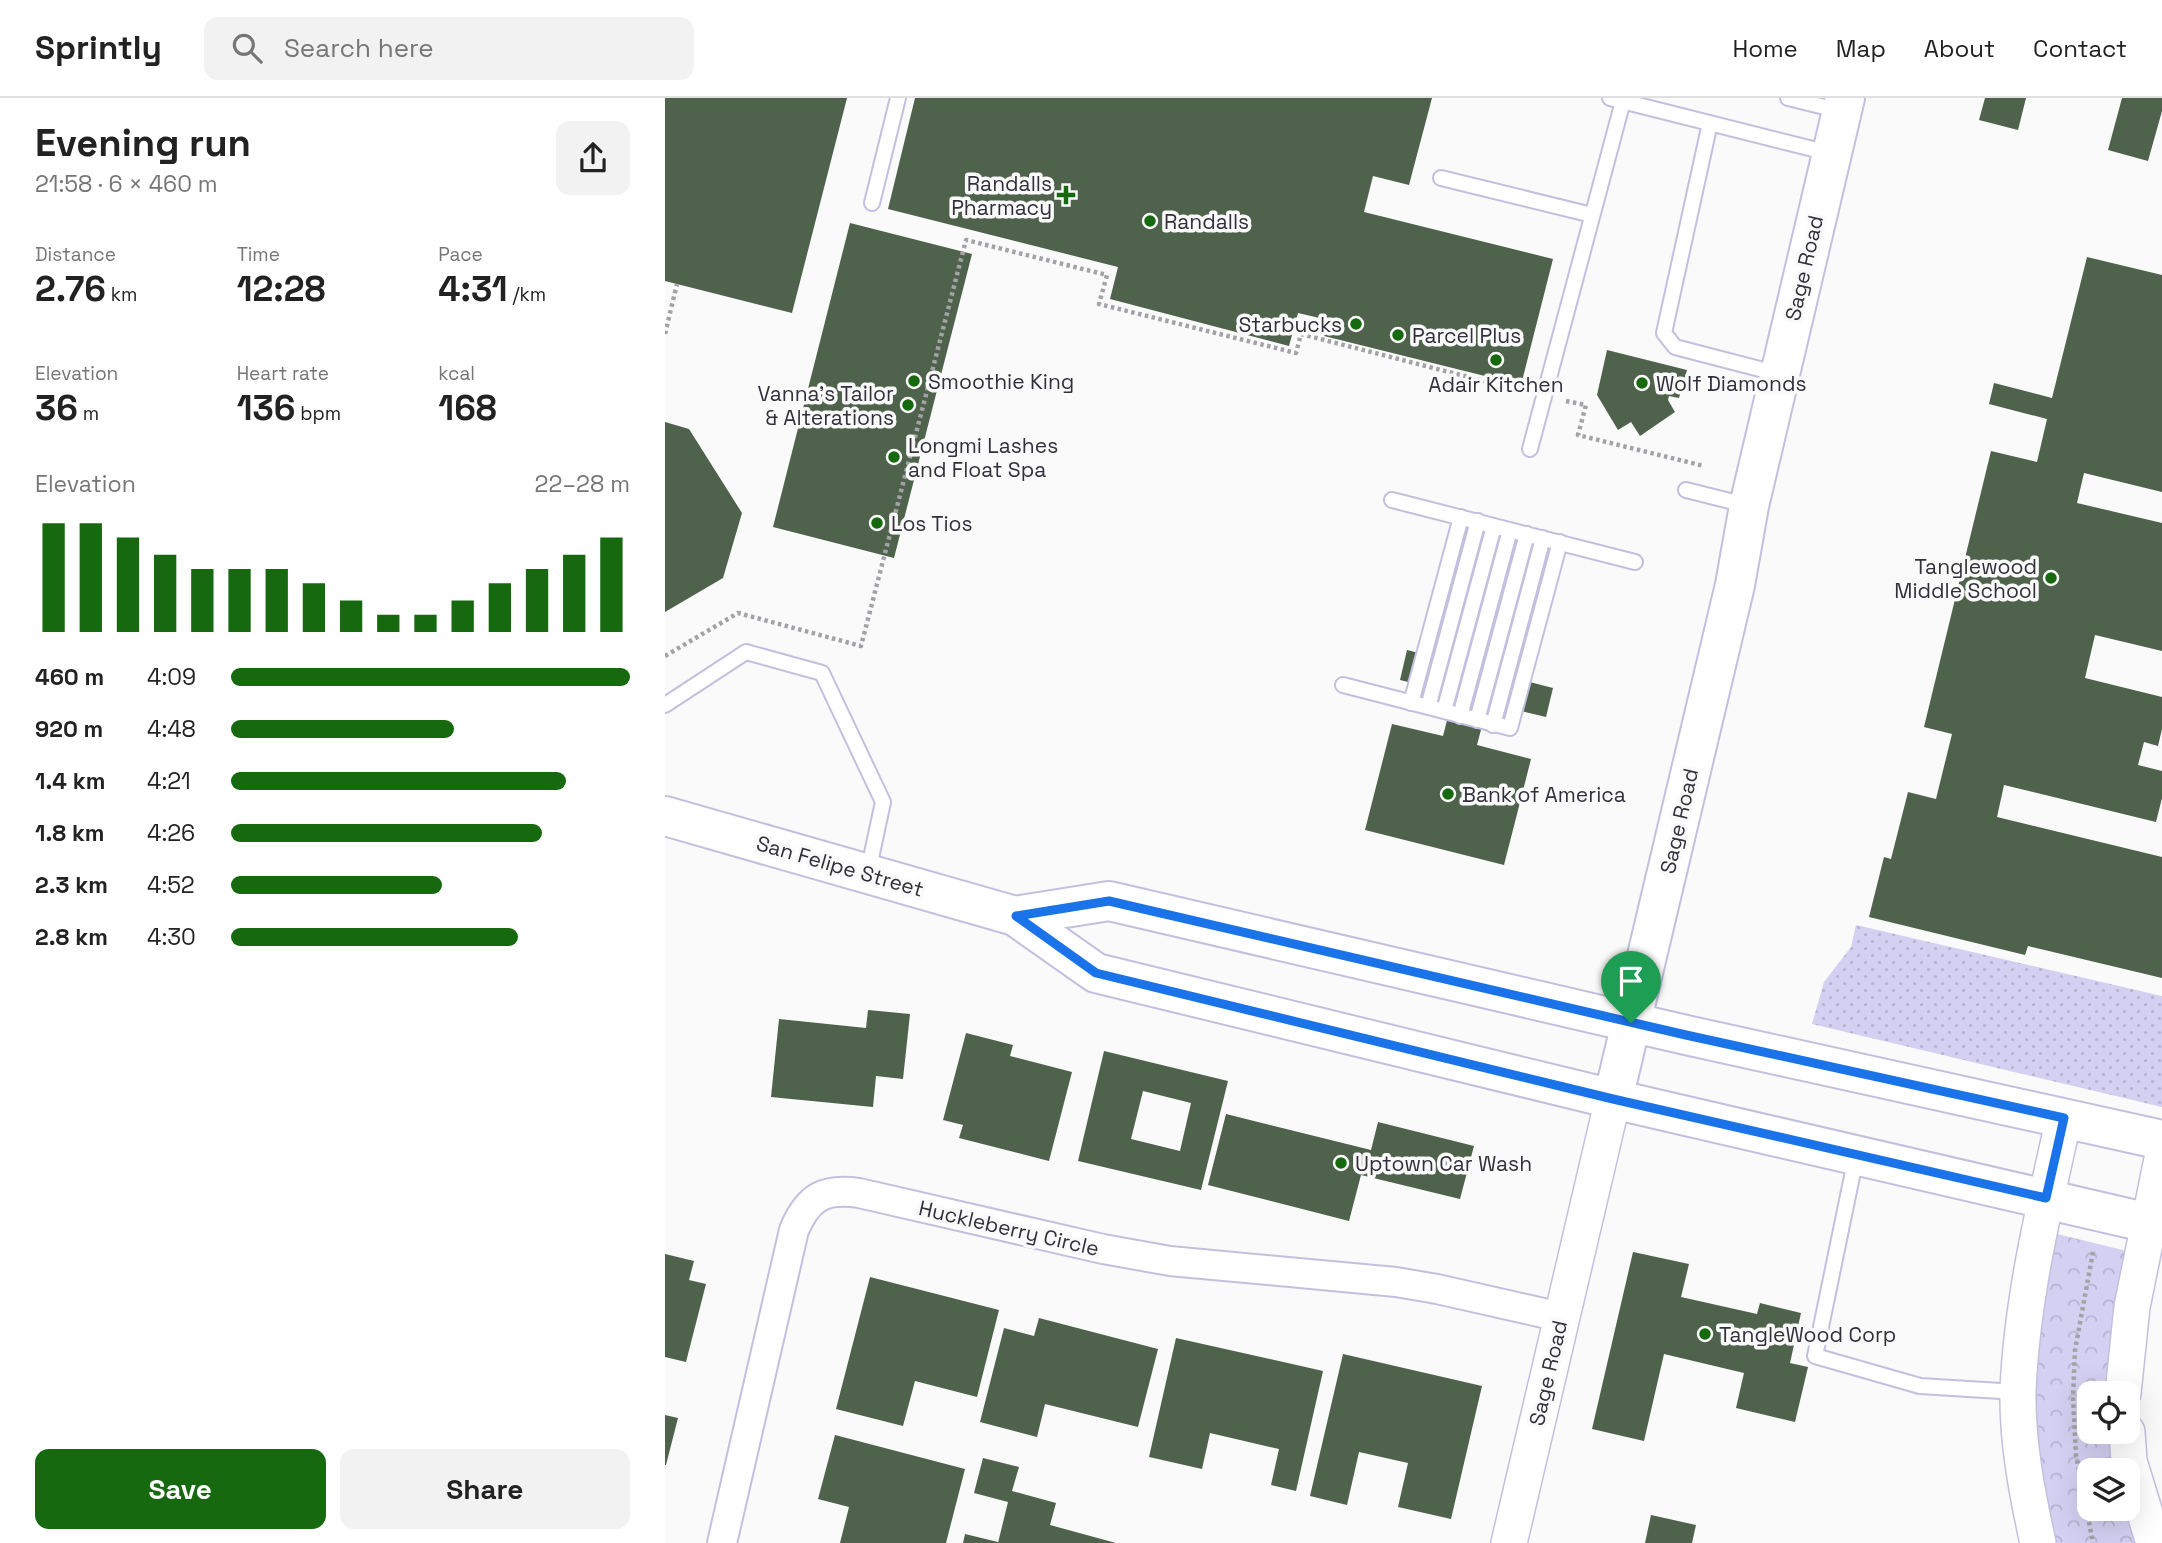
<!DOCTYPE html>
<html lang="en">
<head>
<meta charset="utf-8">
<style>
  body { margin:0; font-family:"Space Grotesk",sans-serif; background:#f2f2f2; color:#222; height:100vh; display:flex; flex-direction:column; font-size:26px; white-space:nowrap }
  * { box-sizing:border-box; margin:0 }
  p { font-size:23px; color:#767676 }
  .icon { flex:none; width:38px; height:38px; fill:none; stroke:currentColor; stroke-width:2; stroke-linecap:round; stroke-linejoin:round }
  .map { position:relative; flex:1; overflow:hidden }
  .side { display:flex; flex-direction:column; background:#fff; width:665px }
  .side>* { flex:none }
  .buttons { position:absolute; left:1412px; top:1283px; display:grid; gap:14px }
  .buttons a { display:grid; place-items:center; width:63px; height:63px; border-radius:14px; background:#fff; box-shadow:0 7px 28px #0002; font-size:35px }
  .pin { position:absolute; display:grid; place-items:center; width:60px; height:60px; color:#fff; margin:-72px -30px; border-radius:50% 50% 50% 0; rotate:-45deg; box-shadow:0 0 7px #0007 }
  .pin .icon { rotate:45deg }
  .round { display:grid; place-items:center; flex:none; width:74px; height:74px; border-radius:14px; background:#f2f2f2 }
  .head { display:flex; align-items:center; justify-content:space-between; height:119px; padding:0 35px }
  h1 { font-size:38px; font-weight:600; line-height:52px }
  .metrics { display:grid; grid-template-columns:repeat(3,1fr); gap:10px; height:119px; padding:7px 35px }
  .metrics div { display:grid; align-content:center }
  .metrics b { font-size:35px; font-weight:600 }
  .metrics small { font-size:19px; font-weight:400 }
  .metrics p { font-size:19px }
  .chart { height:196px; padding:14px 35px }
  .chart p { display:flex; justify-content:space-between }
  .chart svg { width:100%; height:126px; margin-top:7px; stroke:#16690e; stroke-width:6 }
  .primary-button { display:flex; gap:14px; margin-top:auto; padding:14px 35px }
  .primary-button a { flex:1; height:80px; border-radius:14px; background:#16690e; color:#fff; font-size:28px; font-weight:600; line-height:80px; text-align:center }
  .primary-button a+a { background:#f2f2f2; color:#222 }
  ul { padding:0 35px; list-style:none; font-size:23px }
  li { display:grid; grid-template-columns:112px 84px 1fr; align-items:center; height:52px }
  li i { height:18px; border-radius:9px; background:#16690e }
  header { display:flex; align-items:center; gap:42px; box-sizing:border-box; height:98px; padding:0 35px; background:#fff; border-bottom:2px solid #e0e0e0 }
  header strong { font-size:33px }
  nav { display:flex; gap:38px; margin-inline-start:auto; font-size:24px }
  .search { width:490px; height:63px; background:#f2f2f2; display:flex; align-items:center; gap:18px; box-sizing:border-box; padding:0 24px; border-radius:14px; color:#767676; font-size:26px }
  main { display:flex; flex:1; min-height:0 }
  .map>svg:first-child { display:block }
  .grass { fill:url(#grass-dots) }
  .park { fill:url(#park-crowns) }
  .building { fill:#4e624c; fill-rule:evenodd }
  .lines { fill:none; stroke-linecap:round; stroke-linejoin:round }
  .service-casing { stroke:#c3c0de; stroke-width:18 }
  .minor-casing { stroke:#c3c0de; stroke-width:32 }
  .tertiary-casing { stroke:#c3c0de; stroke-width:38 }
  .secondary-casing { stroke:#c3c0de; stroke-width:42 }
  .path { stroke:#a3a3a7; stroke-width:4.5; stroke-dasharray:3.5 3.5; stroke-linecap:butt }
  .service { stroke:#fff; stroke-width:14 }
  .minor { stroke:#fff; stroke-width:28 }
  .tertiary { stroke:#fff; stroke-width:35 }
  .secondary { stroke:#fff; stroke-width:38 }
  .route-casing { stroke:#fff; stroke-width:14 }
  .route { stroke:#1a73e8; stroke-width:9 }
  .poi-dot { fill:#16690e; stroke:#fafafa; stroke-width:2.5 }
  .labels { text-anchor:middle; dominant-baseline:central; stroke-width:7; stroke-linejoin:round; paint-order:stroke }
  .poi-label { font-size:21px; fill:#31303b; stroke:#fafafa; text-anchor:start }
  .street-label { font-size:21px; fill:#31303b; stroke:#fafafa }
</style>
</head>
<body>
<header>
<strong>Sprintly</strong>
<div class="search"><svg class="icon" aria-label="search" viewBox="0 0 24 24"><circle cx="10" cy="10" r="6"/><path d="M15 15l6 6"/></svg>Search here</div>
<nav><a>Home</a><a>Map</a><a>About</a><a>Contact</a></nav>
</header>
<main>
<section class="side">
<div class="head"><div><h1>Evening run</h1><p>21:58 · 6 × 460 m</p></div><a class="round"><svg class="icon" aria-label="share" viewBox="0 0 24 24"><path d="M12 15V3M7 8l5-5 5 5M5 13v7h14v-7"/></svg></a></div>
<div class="metrics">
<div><p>Distance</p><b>2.76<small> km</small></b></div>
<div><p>Time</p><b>12:28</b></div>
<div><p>Pace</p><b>4:31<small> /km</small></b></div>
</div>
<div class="metrics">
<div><p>Elevation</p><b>36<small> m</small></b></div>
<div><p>Heart rate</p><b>136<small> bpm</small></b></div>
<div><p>kcal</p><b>168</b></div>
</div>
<div class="chart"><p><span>Elevation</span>22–28 m</p>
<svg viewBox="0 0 160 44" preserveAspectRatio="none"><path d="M5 44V6M15 44V6M25 44V11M35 44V17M45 44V22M55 44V22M65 44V22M75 44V27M85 44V33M95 44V38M105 44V38M115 44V33M125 44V27M135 44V22M145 44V17M155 44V11"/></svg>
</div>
<ul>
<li><b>460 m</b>4:09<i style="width:100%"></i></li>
<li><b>920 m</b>4:48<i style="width:56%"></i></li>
<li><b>1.4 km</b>4:21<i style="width:84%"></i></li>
<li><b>1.8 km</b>4:26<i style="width:78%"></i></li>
<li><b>2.3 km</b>4:52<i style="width:53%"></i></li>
<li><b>2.8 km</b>4:30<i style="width:72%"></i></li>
</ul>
<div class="primary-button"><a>Save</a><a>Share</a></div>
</section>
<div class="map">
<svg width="1497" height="1445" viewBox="0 0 1497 1445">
  <defs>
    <pattern id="grass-dots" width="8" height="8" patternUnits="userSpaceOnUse" patternTransform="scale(1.75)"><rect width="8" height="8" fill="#d4d0f2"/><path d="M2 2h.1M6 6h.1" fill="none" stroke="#b6b3d0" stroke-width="1.8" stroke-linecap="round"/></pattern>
    <pattern id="park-crowns" width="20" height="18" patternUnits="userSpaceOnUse" patternTransform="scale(1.75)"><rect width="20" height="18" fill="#d4d0f2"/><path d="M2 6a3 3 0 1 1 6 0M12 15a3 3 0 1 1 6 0" fill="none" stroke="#b6b3d0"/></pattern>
  </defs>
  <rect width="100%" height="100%" fill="#fafafa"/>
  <!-- grass -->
  <path class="grass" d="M 1191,827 L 1497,898 L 1497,1009 L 1147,926 L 1159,884 L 1186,849 Z"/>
  <!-- park -->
  <path class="park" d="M 1384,1134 L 1466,1154 L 1447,1295 L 1424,1295 L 1424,1334 L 1446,1334 L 1456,1372 L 1424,1372 L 1424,1410 L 1463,1410 L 1475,1445 L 1384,1445 L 1362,1288 Z"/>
  <!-- building -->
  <path class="building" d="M 0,0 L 182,0 L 127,215 L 0,183 Z
    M 250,0 L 767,0 L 744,87 L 708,78 L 699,114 L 888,161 L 856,287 L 659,238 L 663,222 L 633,215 L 624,248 L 445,201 L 453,169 L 223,111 Z
    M 1320,0 L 1361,0 L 1353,32 L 1314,22 Z
    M 1457,0 L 1497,0 L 1497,13 L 1483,63 L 1443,52 Z
    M 185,125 L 307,156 L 229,460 L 108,429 Z
    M 1422,159 L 1497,177 L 1497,394 L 1419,375 L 1412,405 L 1497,425 L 1497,553 L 1430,537 L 1420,580 L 1497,599 L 1497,631 L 1493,648 L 1479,644 L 1473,667 L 1497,673 L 1497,700 L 1491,724 L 1339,687 L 1332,719 L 1497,759 L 1497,880 L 1363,848 L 1360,857 L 1204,819 L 1219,759 L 1226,761 L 1243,694 L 1271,701 L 1287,636 L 1259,629 L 1326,353 L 1372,364 L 1382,321 L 1324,306 L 1329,285 L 1387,300 Z
    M 942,252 L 1022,272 L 1014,300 L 1004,298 L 1003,302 L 1010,314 L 975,338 L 966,324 L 953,332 L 932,297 Z
    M 0,324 L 24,331 L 77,415 L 58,480 L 0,514 Z
    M 742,552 L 888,590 L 881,619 L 823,605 L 812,647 L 866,661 L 839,767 L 700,732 L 727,626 L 778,638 L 789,595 L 735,582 Z
    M 203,912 L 245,916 L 238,981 L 211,978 L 208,1009 L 106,999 L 114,921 L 201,930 Z
    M 301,935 L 348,947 L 345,958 L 407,974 L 384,1063 L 294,1040 L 298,1027 L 278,1022 Z
    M 439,953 L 563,983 L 536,1092 L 413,1063 ZM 478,993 L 526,1005 L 515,1053 L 466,1041 Z
    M 561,1016 L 706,1052 L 713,1024 L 809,1048 L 795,1101 L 696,1077 L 684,1123 L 543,1087 Z
    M 968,1154 L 1024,1166 L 1016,1199 L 1092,1216 L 1095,1205 L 1136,1215 L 1125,1265 L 1143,1269 L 1130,1324 L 1071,1310 L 1079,1275 L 999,1256 L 979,1343 L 927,1331 Z
    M 0,1156 L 29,1163 L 24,1182 L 41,1186 L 21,1264 L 0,1259 Z
    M 205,1179 L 334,1212 L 312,1299 L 250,1283 L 238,1328 L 171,1311 Z
    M 374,1220 L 493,1251 L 473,1329 L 380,1306 L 372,1339 L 315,1324 L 339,1230 L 369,1238 Z
    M 511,1240 L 658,1273 L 631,1393 L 606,1387 L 614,1351 L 545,1335 L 537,1371 L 484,1359 Z
    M 678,1256 L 817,1288 L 786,1421 L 733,1409 L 743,1365 L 694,1354 L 682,1407 L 645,1398 Z
    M 0,1317 L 13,1320 L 1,1367 L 0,1367 Z
    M 170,1337 L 300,1371 L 281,1445 L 175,1445 L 184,1409 L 153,1401 Z
    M 318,1360 L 354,1369 L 347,1393 L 391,1405 L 385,1427 L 451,1445 L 333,1445 L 343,1404 L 309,1395 Z
    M 986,1417 L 1031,1427 L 1027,1445 L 980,1445 Z
    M 300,1436 L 333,1444 L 333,1445 L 298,1445 Z"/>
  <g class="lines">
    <!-- service casing -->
    <g class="service-casing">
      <path id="service" d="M 945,0 L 1164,55
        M 1123,0 L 1176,13
        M 1045,25 L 999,235 L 1010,249 L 1114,276
        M 776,80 L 927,117
        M 207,105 L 233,0
        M 865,351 L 958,3
        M 1021,392 L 1081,407
        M 727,402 L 970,464
        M 678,587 L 845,630 L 895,444
        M 746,605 L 796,419
        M 0,607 L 81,554 L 157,575 L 218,704 L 203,774
        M 763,609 L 813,423
        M 779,613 L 829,428
        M 795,618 L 845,432
        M 812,622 L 862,436
        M 828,627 L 878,440
        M 1191,1059 L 1150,1258 L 1255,1288 L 1352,1294"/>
    </g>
    <!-- minor casing -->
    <g class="minor-casing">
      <path id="minor" d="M 57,1445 L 129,1132 C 143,1099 159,1090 194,1095 L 438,1151 L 505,1163 L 731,1184 L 772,1191 L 896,1219"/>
    </g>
    <!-- tertiary casing -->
    <g class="tertiary-casing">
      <path id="tertiary" d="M 1458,1295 L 1467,1209 L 1497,1061
        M 1462,1334 L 1464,1363 L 1489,1445
        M 844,1445 L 948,1001
        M 1373,1445 C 1362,1395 1352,1343 1353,1292 C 1357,1200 1379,1110 1399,1020"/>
    </g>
    <!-- secondary casing -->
    <g class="secondary-casing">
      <path id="secondary" d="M 0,718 L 350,818 L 431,875 L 948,1001 L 1497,1128
        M 350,818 L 444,803 L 1021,937 L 1497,1042
        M 948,1001 L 1070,487 L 1084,408 L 1180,0"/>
    </g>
    <!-- path -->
    <path class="path" d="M 0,236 L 12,186
      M 901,303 L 921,307 L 913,337 L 1039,368
      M 0,558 L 73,515 L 196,548 L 301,142 L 442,177 L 434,206 L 631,255 L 636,236 L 858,293
      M 1428,1154 L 1410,1252 L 1408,1299 L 1411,1357 L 1428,1445"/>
    <!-- service -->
    <use href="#service" class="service"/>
    <!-- minor -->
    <use href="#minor" class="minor"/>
    <!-- tertiary -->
    <use href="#tertiary" class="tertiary"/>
    <!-- secondary -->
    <use href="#secondary" class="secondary"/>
  </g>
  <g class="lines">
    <!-- route casing -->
    <g class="route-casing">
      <path id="route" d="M 444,803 L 1021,937 L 1399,1020 L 1381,1100 L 948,1001 L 431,875 L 351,818 Z"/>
    </g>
    <!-- route -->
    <use href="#route" class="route"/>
  </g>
  <!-- markers -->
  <g class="poi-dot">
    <path d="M397.5 86.5h7v7h7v7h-7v7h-7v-7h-7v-7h7z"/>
    <circle cx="485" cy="123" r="7"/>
    <circle cx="691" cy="226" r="7"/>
    <circle cx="733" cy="237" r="7"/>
    <circle cx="831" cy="262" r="7"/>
    <circle cx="249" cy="283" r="7"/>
    <circle cx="977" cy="285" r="7"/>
    <circle cx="243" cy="307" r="7"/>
    <circle cx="229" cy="359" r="7"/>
    <circle cx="212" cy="425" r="7"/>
    <circle cx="1386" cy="480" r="7"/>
    <circle cx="783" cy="696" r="7"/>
    <circle cx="676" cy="1065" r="7"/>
    <circle cx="1040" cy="1236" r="7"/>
  </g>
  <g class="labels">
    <!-- poi labels -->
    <g class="poi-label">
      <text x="387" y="85" text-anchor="end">Randalls<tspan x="387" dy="24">Pharmacy</tspan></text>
      <text x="499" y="123">Randalls</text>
      <text x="677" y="226" text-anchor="end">Starbucks</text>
      <text x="747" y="237">Parcel Plus</text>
      <text x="263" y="283">Smoothie King</text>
      <text x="991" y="285">Wolf Diamonds</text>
      <text x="831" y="286" text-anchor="middle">Adair Kitchen</text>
      <text x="229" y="295" text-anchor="end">Vanna's Tailor<tspan x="229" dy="24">&amp; Alterations</tspan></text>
      <text x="243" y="347">Longmi Lashes<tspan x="243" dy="24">and Float Spa</tspan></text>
      <text x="226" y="425">Los Tios</text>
      <text x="1372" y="468" text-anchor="end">Tanglewood<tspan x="1372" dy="24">Middle School</tspan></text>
      <text x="797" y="696">Bank of America</text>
      <text x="690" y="1065">Uptown Car Wash</text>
      <text x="1054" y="1236">TangleWood Corp</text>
    </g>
    <!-- street labels -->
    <g class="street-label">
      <text transform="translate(1139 170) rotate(-77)">Sage Road</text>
      <text transform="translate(1014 723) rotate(-77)">Sage Road</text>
      <text transform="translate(175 768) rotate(16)">San Felipe Street</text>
      <text transform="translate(344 1130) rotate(13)">Huckleberry Circle</text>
      <text transform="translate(883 1275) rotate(-77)">Sage Road</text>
    </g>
  </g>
</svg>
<div class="buttons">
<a><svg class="icon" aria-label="locate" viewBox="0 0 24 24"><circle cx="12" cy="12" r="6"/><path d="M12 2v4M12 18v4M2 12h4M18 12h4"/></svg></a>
<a><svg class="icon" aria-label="layers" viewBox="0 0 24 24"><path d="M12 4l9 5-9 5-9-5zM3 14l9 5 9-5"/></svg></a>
</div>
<div class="pin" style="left:966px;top:925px;background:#1e9e55"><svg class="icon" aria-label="arrive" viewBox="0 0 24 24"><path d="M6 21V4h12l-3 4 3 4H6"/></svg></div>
</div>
</main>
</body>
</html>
